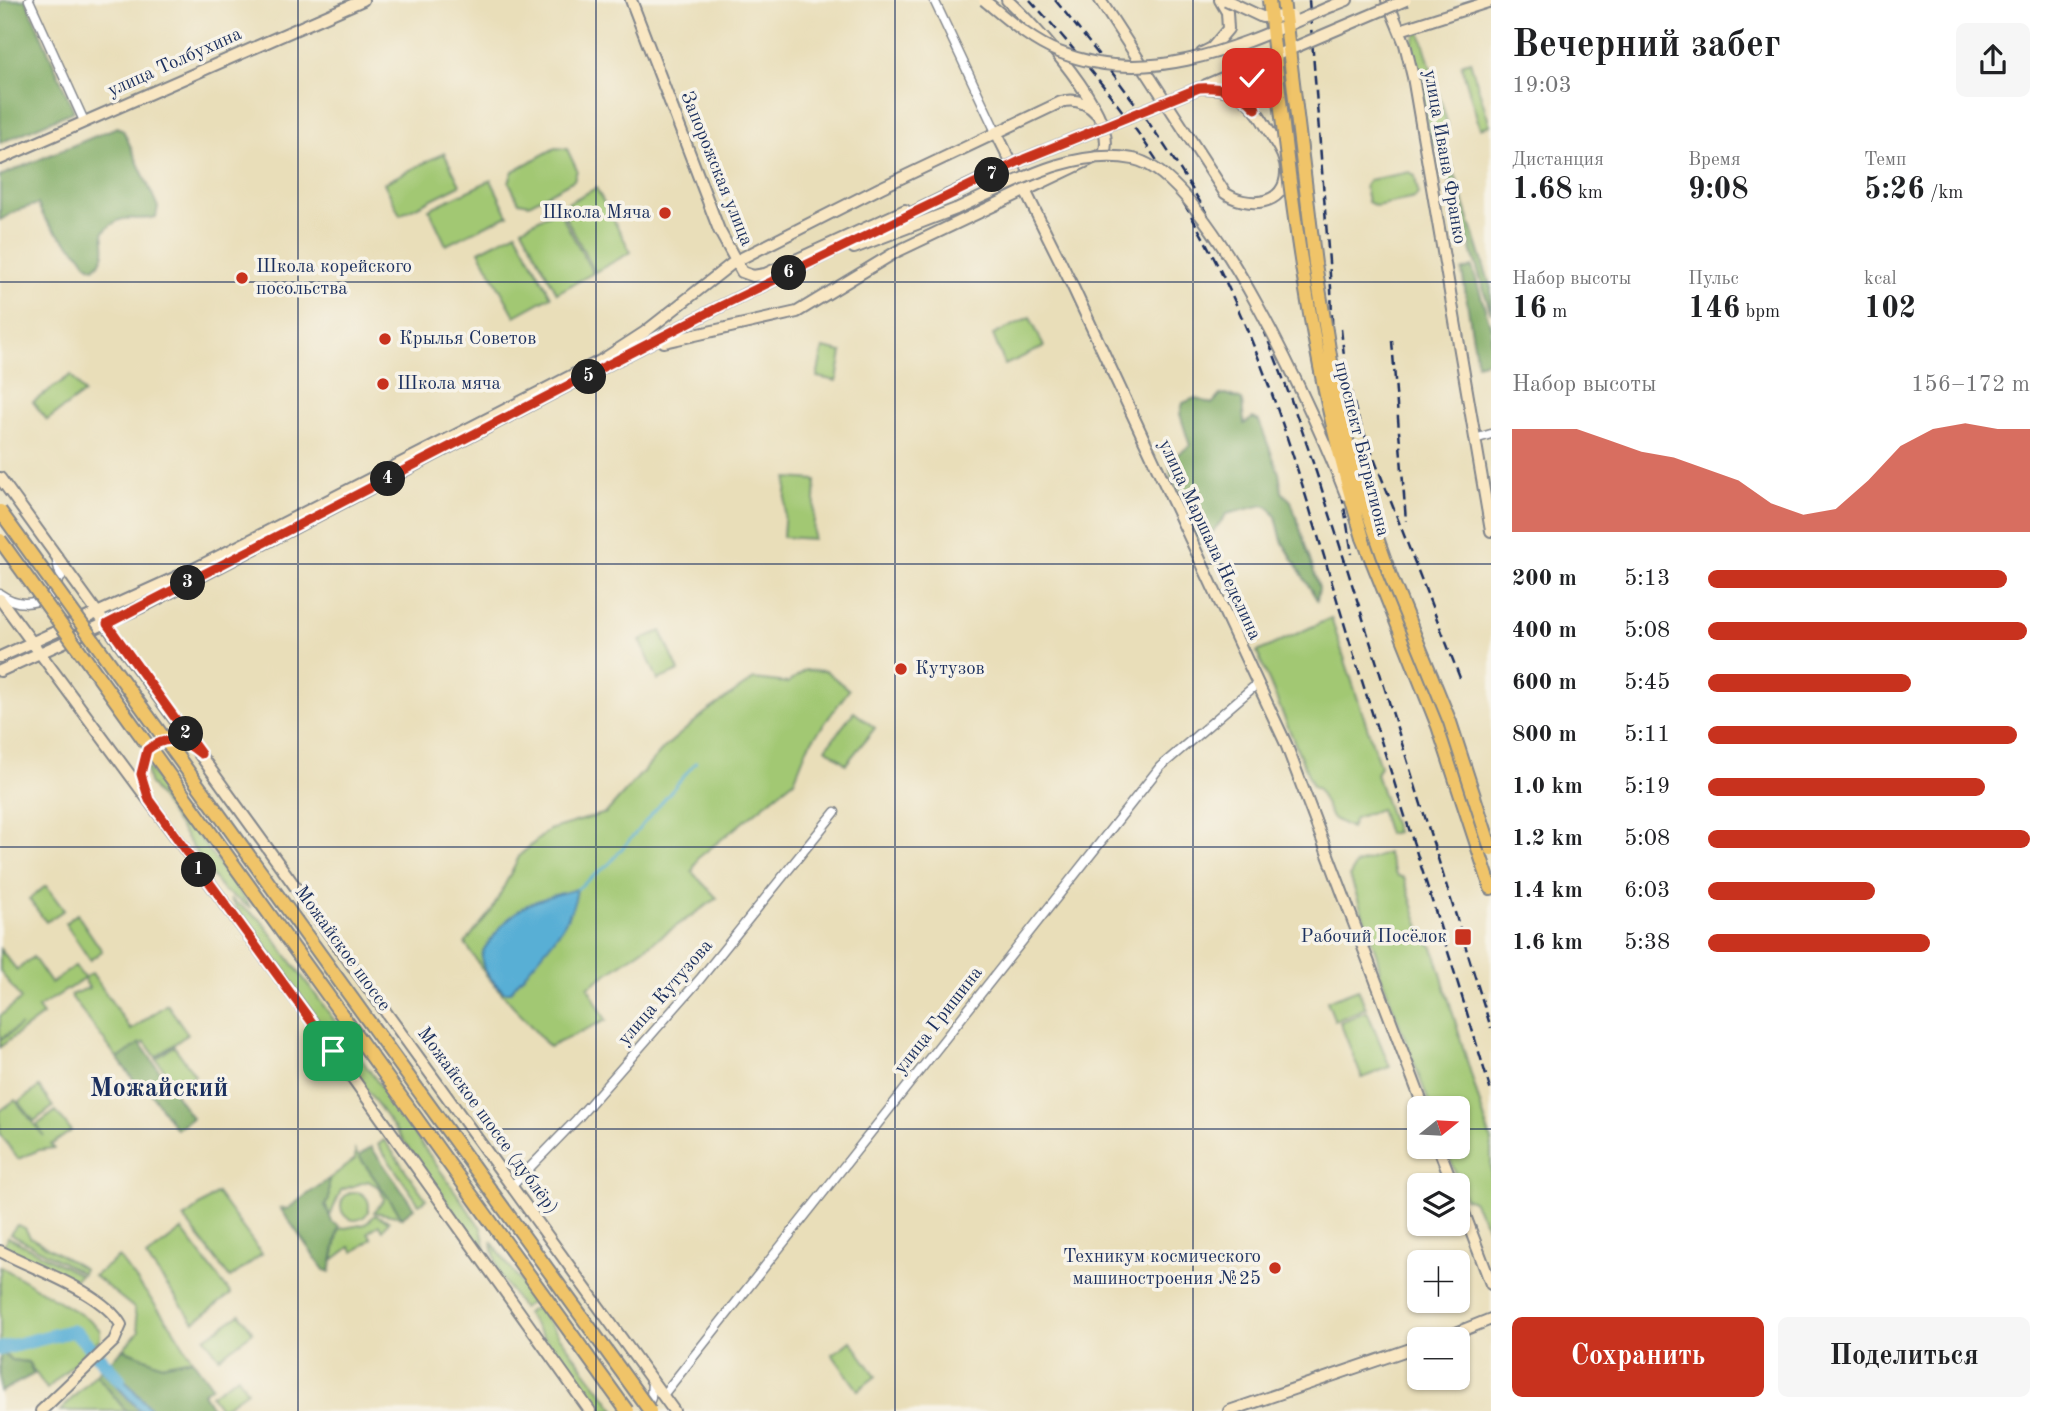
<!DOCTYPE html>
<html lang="ru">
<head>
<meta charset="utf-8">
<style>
  body { margin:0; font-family:"Old Standard TT",serif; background:#f6f6f6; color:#202124; height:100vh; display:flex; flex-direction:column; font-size:26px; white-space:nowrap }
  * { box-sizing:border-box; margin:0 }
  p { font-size:23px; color:#757577 }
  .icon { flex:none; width:38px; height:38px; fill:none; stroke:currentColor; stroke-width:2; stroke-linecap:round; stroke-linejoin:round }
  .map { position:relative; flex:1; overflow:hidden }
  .panel { display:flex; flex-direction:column; background:#fff; width:560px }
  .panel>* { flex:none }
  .needle { width:46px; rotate:72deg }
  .buttons { position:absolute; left:1407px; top:1096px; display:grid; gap:14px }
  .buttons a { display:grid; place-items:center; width:63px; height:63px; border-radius:10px; background:#fff; box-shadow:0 2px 5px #0004; font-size:35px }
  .pin { position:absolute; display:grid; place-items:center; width:60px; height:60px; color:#fff; margin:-30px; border-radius:14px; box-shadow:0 4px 10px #0006 }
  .km { position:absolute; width:35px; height:35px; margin:-18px; border-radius:50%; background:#222; color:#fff; font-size:19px; line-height:35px; text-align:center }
  .round { display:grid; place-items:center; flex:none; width:74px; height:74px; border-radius:10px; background:#f6f6f6 }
  .overview { display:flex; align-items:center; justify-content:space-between; height:119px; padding:0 21px }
  h1 { font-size:38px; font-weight:700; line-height:52px }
  .metrics { display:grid; grid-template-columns:repeat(3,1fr); gap:10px; height:119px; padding:7px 21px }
  .metrics div { display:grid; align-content:center }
  .metrics b { font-size:30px; font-weight:700 }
  .metrics small { font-size:19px; font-weight:400 }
  .metrics p { font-size:19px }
  .chart { height:196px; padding:14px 21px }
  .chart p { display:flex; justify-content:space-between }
  .chart svg { width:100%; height:126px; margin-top:7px; fill:#c8321e; opacity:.7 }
  .primary-button { display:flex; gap:14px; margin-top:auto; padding:14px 21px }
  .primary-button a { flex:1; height:80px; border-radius:10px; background:#c8321e; color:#fff; font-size:28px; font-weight:700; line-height:80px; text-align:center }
  .primary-button a+a { background:#f6f6f6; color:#202124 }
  ul { padding:0 21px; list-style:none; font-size:23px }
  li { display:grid; grid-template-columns:112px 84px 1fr; align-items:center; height:52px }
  li i { height:18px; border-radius:9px; background:#c8321e }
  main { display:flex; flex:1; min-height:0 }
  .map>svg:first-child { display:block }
  .green { fill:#a2c873; stroke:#5e7c68; stroke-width:2 }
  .forest { fill:#81ac65; stroke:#4e6e62; stroke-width:2 }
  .water { fill:#59afd5; stroke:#3a6f9a; stroke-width:2 }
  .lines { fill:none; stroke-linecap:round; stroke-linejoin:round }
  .stream { stroke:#59afd5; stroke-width:2.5 }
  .river { stroke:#59afd5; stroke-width:14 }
  .street-casing { stroke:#82868c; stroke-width:11 }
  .secondary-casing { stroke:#82868c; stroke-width:14 }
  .primary-casing { stroke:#82868c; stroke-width:16 }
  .street { stroke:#fff; stroke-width:8 }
  .secondary { stroke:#f9e7c3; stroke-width:10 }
  .primary { stroke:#f0c469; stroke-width:12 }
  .rail { stroke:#1b2f5e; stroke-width:2.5; stroke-dasharray:10 5; stroke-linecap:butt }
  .secondary-bridge-casing { stroke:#82868c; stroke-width:14; stroke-linecap:butt }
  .primary-bridge-casing { stroke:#82868c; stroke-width:16; stroke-linecap:butt }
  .secondary-bridge { stroke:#f9e7c3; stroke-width:10 }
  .primary-bridge { stroke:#f0c469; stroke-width:12 }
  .route-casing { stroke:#fff; stroke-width:14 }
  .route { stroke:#c8321e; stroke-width:9 }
  .grid { fill:none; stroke:#1b2f5e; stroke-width:2; stroke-opacity:0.55 }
  .poi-dot { fill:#c8321e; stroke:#f7f3e8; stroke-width:2.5 }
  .labels { text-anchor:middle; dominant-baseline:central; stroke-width:7; stroke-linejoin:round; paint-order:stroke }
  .street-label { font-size:19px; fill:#1b2f5e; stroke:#f7f3e8 }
  .poi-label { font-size:19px; fill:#1b2f5e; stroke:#f7f3e8; text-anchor:start }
  .district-label { font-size:26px; font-weight:bold; fill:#1b2f5e; stroke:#f7f3e8 }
</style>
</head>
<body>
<main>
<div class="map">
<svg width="1491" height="1411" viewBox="0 0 1491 1411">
  <rect width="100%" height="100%" fill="#f7f3e8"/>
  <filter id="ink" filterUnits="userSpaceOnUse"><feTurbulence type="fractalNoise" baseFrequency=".0143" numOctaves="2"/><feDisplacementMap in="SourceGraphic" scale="14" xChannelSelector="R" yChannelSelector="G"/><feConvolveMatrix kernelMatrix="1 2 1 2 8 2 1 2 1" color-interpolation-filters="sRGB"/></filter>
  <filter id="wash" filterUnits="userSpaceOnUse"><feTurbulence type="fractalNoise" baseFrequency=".00686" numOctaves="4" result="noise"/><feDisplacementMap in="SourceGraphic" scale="28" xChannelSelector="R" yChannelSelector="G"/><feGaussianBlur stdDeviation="1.57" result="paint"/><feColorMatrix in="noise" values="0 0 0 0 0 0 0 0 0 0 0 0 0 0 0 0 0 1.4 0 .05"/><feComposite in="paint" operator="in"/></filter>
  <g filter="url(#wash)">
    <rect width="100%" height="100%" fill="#e9deb9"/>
    <!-- green -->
    <path class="green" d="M 1419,28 L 1448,125 L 1432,148 L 1412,43 Z
      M 1470,61 L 1490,125 L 1480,128 L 1461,64 Z
      M 555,148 L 567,149 L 577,170 L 574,180 L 529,204 L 519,202 L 509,182 L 513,171 Z
      M 444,153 L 460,185 L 400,215 L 384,183 Z
      M 1410,172 L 1415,176 L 1418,193 L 1415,198 L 1376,206 L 1368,202 L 1365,186 L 1369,180 Z
      M 491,180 L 508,215 L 446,245 L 429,209 Z
      M 596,188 L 631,252 L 595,272 L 560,207 Z
      M 558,209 L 593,273 L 557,293 L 522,228 Z
      M 516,232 L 551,296 L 515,316 L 479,251 Z
      M 1030,317 L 1044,347 L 1005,365 L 993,335 Z
      M 823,348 L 842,352 L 837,381 L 817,377 Z
      M 71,375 L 84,393 L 47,420 L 33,402 Z
      M 787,478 L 816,480 L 813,539 L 783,537 Z
      M 1331,618 L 1380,766 L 1376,774 L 1396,832 L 1388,834 L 1380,809 L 1355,818 L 1351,828 L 1332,818 L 1318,789 L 1313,787 L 1257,652 Z
      M 661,631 L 679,671 L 658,680 L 640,640 Z
      M 805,670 L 826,671 L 849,690 L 808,746 L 794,781 L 698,858 L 692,872 L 717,898 L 588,987 L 606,1020 L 549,1047 L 486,975 L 465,943 L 492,910 L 520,855 L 549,830 L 606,813 L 665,747 L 705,713 L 754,679 L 788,683 Z
      M 854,712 L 875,728 L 846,764 L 826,748 Z
      M 145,763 L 251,908 L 223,890 L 208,870 L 149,782 Z
      M 1387,853 L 1396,875 L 1404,878 L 1424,940 L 1433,947 L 1491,1141 L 1491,1234 L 1473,1201 L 1465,1198 L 1445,1146 L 1458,1146 L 1458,1108 L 1431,1108 L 1380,973 L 1377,956 L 1350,876 L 1355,865 Z
      M 46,886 L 64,910 L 46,922 L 29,899 Z
      M 230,899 L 260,919 L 337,1024 L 326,1032 Z
      M 77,914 L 102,951 L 90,960 L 65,923 Z
      M 0,949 L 17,970 L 33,957 L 51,983 L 75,966 L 84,978 L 92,973 L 131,1030 L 167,1004 L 188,1034 L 156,1057 L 145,1042 L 118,1059 L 70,995 L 89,988 L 84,979 L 38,1008 L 43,1015 L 0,1047 L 0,1041 L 21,1025 L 0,1039 L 0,1016 L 21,999 L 0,971 Z
      M 1358,989 L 1366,1008 L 1335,1021 L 1327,1001 Z
      M 1367,1011 L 1390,1067 L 1362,1078 L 1340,1022 Z
      M 340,1029 L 481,1228 L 488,1259 L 329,1037 Z
      M 174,1046 L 195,1075 L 178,1088 L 156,1059 Z
      M 39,1087 L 53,1107 L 34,1121 L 19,1102 Z
      M 15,1100 L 44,1136 L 37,1125 L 56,1111 L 71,1131 L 51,1145 L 54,1148 L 39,1150 L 18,1159 L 0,1134 L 0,1111 Z
      M 384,1140 L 426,1199 L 419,1204 L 378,1145 Z
      M 355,1151 L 402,1217 L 374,1212 L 384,1200 L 380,1188 L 368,1181 L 341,1190 L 330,1216 L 325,1205 L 329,1199 L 329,1179 L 355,1159 Z
      M341 1206a14 14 0 1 1 28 0a14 14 0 1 1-28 0Z
      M 217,1193 L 262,1254 L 230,1278 L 184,1218 Z
      M 375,1215 L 389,1221 L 383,1230 L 379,1225 L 368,1232 L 372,1239 L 354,1252 L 350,1247 L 333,1260 L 339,1229 L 366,1224 Z
      M 17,1225 L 25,1228 L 30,1237 L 84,1269 L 82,1273 L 10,1234 Z
      M 182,1230 L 231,1294 L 194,1322 L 146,1257 Z
      M 8,1237 L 80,1275 L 71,1282 L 3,1246 Z
      M 491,1241 L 534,1301 L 522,1308 L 499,1274 Z
      M 119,1257 L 172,1327 L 192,1359 L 162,1365 L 123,1349 L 139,1331 L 134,1308 L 94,1276 Z
      M 0,1266 L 90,1320 L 100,1330 L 100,1339 L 47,1389 L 28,1362 L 11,1360 L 0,1351 Z
      M 538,1306 L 547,1320 L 616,1411 L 601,1411 L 595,1406 C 573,1374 548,1344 526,1313 Z
      M 240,1314 L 253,1332 L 219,1357 L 205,1338 Z
      M 851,1341 L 876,1376 L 858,1390 L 832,1354 Z
      M 96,1374 L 126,1411 L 60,1411 Z
      M 238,1376 L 247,1391 L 221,1409 L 211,1395 Z"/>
    <!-- forest -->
    <path class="forest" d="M 4,0 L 26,0 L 74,111 L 0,143 L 0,2 Z
      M 117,127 L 123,130 L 158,207 L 156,217 C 133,223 122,210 103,233 C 105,248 107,258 94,268 C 82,263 85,258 76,250 C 61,236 45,225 38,204 L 18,210 L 0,220 L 0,176 Z
      M 1447,149 L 1491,288 L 1491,313 L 1441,153 Z
      M 1472,267 L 1491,328 L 1491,360 L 1477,364 L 1462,271 Z
      M 1226,394 L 1242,400 L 1244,424 L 1253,418 L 1259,421 L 1279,473 L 1282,492 L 1291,501 L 1319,588 L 1317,600 L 1282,541 L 1276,517 L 1269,507 L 1263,505 L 1227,514 L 1207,539 L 1195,538 L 1187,518 L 1186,495 C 1170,485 1170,478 1170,459 L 1190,446 L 1180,414 L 1183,403 L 1195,398 L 1212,404 L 1220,395 Z
      M 140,1043 L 192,1118 L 176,1129 L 143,1082 L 139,1087 L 118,1059 Z
      M 371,1147 L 414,1208 L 402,1217 L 359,1156 Z
      M 329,1179 L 329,1200 L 325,1205 L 332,1222 L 339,1226 L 330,1272 L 324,1270 L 280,1208 L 287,1209 Z
      M 123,1349 L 162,1365 L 192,1359 L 212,1386 L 203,1393 L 214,1411 L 152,1411 L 109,1362 L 102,1370 L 140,1411 L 126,1411 L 96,1374 Z
      M 0,1351 L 11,1360 L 28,1362 L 34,1374 L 0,1392 Z"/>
    <!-- water -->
    <path class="water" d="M 577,889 C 573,927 533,962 510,992 L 504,992 C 496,984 483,973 482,961 C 480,951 488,944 493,937 C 517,903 538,899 577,889 Z
      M 109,1362 L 152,1411 L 140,1411 L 102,1369 Z"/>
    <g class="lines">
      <!-- stream -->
      <path class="stream" d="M 577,889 L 610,863 L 696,762"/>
      <!-- river -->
      <path class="river" d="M 0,1349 L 71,1331 L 78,1334 L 119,1379"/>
    </g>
  </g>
  <g filter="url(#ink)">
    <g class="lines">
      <!-- street casing -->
      <g class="street-casing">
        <path id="street" d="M 29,0 L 84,121
          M 934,0 L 996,132
          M 1475,439 L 1491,434
          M 0,594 C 17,606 32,605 50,596 L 61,577 L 57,562
          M 147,796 L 141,774 L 147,750 C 161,738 177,736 193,748
          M 512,1186 L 577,1119 L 700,979 L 835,812
          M 663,1395 L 1160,767 L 1257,684
          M 646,1409 L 651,1398 L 652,1381"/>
      </g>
      <!-- secondary casing -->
      <g class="secondary-casing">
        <path id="secondary" d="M 631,0 L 719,230 L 742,272 L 753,276 L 765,274 L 905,210
          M 1100,0 L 1225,193 C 1246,208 1285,207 1286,173 C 1287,160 1279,148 1273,138 C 1252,102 1243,87 1199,88
          M 1387,0 L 1405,44 L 1413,77 L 1491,531
          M 1332,6 L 1347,0
          M 1400,30 L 1491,1
          M 1202,53 L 1212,48 L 1228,29 L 1227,12 L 1220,0
          M 1206,85 L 1265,60
          M 1255,106 L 1252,77 L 1264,60
          M 996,132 L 1072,285 L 1286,744 L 1424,1108
          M 0,159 L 363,0
          M 854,248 L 956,209
          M 664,342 L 797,312 L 896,252 L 1104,153 C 1120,117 1033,24 1007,0
          M 0,478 L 674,1411
          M 0,599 L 322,1035 L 590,1411
          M 0,657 L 192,570 L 602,360 L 645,332 L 734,262 L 880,188 L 1061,102 C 1075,98 1086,102 1096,113
          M 0,671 L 148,604 L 723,305 L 948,195
          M 1438,1146 L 1453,1185
          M 1458,1197 L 1491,1284
          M 0,1251 C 34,1269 103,1292 121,1325 L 114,1341 L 41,1411
          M 1441,1339 L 1491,1319
          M 1229,1411 L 1419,1346"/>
      </g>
      <!-- primary casing -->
      <g class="primary-casing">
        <path id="primary" d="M 1363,538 L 1438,726 L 1491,888"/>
      </g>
      <!-- street -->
      <use href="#street" class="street"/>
      <!-- secondary -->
      <use href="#secondary" class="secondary"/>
      <!-- primary -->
      <use href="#primary" class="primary"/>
      <!-- rail -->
      <path class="rail" d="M 1030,0 C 1103,79 1169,168 1217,264 C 1280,390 1314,528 1356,662 C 1401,805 1448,948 1491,1092
        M 1055,0 C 1121,81 1182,163 1230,256 C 1286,368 1321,487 1359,606 C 1403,747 1447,887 1491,1028
        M 1309,0 L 1331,288 L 1337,465 L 1352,554
        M 1341,329 L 1346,373 L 1357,415 L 1460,678
        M 1392,341 L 1406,521"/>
      <!-- secondary-bridge casing -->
      <g class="secondary-bridge-casing">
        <path id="secondary-bridge" d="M 984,0 C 1007,19 1031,41 1059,52 C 1154,90 1245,43 1332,6
          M 1226,0 L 1262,17 L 1292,16
          M 1265,60 L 1406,0
          M 948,195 L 1024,159 L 1199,88
          M 956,209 C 1010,185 1072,147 1133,159 C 1209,173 1319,425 1346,495"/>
      </g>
      <!-- primary-bridge casing -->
      <g class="primary-bridge-casing">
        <path id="primary-bridge" d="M 1269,0 C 1288,182 1309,363 1363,538
          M 1283,0 L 1315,264 L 1338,404 L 1357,481 L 1390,575 L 1450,722 L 1491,849
          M 0,511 L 650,1411
          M 0,540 L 627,1411"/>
      </g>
      <!-- secondary-bridge -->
      <use href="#secondary-bridge" class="secondary-bridge"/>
      <!-- primary-bridge -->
      <use href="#primary-bridge" class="primary-bridge"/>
    </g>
  </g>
  <g class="lines" filter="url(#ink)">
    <!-- route casing -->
    <g class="route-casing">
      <path id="route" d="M 333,1051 L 149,800 L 141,774 L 147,750 C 166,734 183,739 201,754 L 107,624 L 723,305 L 1024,159 L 1199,88 C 1223,87 1239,90 1256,109 L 1252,97 L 1252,78"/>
    </g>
    <!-- route -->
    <use href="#route" class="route"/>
  </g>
  <!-- grid -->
  <path class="grid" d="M 298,0 L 298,1411M 596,0 L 596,1411M 895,0 L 895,1411M 1193,0 L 1193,1411M 0,282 L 1491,282M 0,564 L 1491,564M 0,847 L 1491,847M 0,1129 L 1419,1129M 1458,1129 L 1491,1129"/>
  <!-- markers -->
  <g class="poi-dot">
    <circle cx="665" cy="213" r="7"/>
    <circle cx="242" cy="278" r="7"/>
    <circle cx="385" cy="339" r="7"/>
    <circle cx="383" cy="384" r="7"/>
    <circle cx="901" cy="669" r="7"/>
    <rect x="1454" y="928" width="18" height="18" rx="3.5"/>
    <circle cx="1275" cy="1268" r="7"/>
  </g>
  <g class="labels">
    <!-- street labels -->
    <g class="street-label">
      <text transform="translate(175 63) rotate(-24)">улица Толбухина</text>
      <text transform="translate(1444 157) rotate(80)">улица Ивана Франко</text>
      <text transform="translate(716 169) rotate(68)">Запорожская улица</text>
      <text transform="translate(1361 449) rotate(76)">проспект Багратиона</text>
      <text transform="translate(1209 540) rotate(65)">улица Маршала Неделина</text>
      <text transform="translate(342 949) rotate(54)">Можайское шоссе</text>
      <text transform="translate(666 993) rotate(-49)">улица Кутузова</text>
      <text transform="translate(939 1021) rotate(-52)">улица Гришина</text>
      <text transform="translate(487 1121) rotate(54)">Можайское шоссе (дублёр)</text>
    </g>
    <!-- poi labels -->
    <g class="poi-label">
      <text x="651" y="213" text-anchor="end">Школа Мяча</text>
      <text x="256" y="267">Школа корейского<tspan x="256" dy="22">посольства</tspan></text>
      <text x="399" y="339">Крылья Советов</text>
      <text x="397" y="384">Школа мяча</text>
      <text x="915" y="669">Кутузов</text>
      <text x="1447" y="937" text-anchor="end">Рабочий Посёлок</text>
      <text x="1261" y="1257" text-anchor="end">Техникум космического<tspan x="1261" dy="22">машиностроения №25</tspan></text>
    </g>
    <!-- district labels -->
    <g class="district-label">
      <text x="159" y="1089">Можайский</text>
    </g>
  </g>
</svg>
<div class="buttons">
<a><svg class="needle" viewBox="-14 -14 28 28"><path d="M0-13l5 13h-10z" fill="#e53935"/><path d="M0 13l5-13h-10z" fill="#757577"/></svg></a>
<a><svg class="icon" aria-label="layers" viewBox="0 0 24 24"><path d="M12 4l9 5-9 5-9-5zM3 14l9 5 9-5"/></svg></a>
<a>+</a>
<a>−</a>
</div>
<div class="pin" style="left:333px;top:1051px;background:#1e9e55"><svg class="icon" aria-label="arrive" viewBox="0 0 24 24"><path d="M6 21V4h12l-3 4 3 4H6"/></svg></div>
<div class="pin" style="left:1252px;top:78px;background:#d93025"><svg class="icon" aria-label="check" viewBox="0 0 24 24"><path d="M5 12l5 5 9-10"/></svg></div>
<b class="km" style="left:199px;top:870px">1</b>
<b class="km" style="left:186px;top:734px">2</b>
<b class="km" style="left:188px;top:583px">3</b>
<b class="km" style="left:388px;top:479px">4</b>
<b class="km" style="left:589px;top:377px">5</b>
<b class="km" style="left:789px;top:273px">6</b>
<b class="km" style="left:992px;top:175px">7</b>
</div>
<section class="panel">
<div class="overview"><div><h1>Вечерний забег</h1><p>19:03</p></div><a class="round"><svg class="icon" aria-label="share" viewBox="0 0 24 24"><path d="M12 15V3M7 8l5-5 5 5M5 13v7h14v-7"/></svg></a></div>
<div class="metrics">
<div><p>Дистанция</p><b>1.68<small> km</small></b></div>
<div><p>Время</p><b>9:08</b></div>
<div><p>Темп</p><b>5:26<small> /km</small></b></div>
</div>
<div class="metrics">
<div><p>Набор высоты</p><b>16<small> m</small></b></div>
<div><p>Пульс</p><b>146<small> bpm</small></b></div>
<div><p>kcal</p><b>102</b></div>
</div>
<div class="chart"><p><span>Набор высоты</span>156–172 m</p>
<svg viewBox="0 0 160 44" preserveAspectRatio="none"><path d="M0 44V8L10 8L20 8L30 12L40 16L50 18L60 22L70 26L80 34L90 38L100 36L110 26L120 14L130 8L140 6L150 8L160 8V44z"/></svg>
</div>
<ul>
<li><b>200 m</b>5:13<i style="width:93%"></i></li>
<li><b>400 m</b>5:08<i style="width:99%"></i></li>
<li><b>600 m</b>5:45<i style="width:63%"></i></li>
<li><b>800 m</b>5:11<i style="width:96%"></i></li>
<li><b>1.0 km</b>5:19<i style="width:86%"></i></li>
<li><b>1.2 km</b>5:08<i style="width:100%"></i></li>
<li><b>1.4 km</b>6:03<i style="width:52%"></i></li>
<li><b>1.6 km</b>5:38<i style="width:69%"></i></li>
</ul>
<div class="primary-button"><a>Сохранить</a><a>Поделиться</a></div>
</section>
</main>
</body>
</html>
